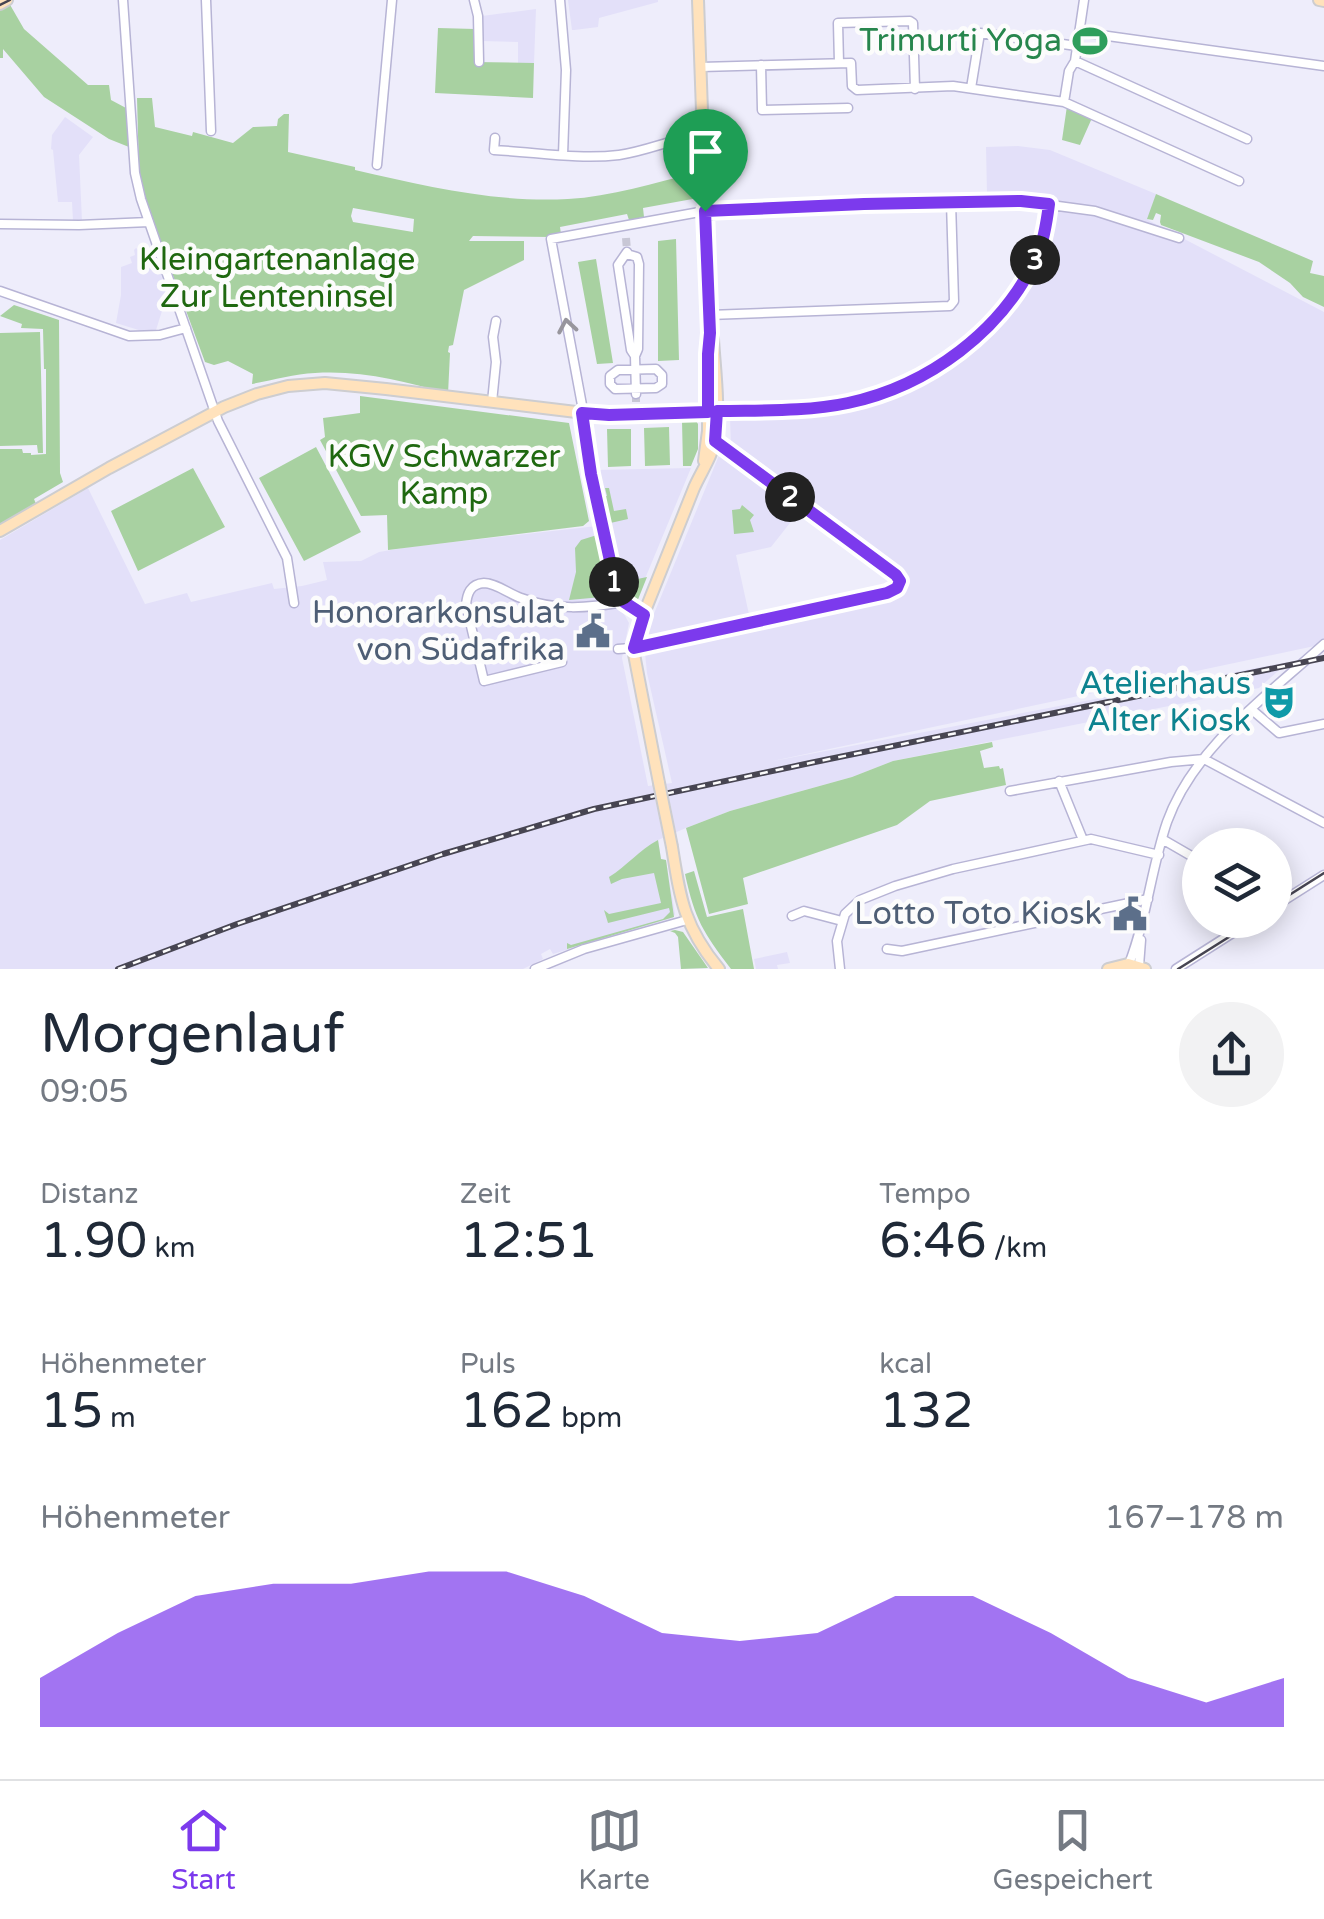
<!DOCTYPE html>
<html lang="de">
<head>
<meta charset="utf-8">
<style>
  body { margin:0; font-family:"Varela Round",sans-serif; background:#f2f2f3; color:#1f2937; height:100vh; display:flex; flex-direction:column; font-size:38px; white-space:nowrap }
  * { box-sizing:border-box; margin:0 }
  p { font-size:32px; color:#747a83 }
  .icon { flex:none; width:55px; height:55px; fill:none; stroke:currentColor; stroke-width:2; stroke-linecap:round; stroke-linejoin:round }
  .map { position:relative; height:969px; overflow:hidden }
  .sheet { display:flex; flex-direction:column; background:#fff; flex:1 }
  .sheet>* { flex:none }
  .fabs { position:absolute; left:1182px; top:828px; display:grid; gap:20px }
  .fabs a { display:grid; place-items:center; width:110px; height:110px; border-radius:50%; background:#fff; box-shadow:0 5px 25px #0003; font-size:50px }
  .pin { position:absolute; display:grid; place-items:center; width:85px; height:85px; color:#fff; margin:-102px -42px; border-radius:50% 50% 50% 0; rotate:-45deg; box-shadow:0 0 10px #0007 }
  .pin .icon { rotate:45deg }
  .km { position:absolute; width:50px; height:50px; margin:-25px; border-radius:50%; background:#222; color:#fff; font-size:28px; line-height:50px; text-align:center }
  .round { display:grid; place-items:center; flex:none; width:105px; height:105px; border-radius:52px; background:#f2f2f3 }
  .summary { display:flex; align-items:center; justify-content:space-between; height:170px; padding:0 40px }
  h1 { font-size:55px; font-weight:600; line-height:75px }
  .figures { display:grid; grid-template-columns:repeat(3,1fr); gap:15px; height:170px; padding:10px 40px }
  .figures div { display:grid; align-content:center }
  .figures b { font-size:50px; font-weight:600 }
  .figures small { font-size:28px; font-weight:400 }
  .figures p { font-size:28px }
  .chart { height:280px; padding:20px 40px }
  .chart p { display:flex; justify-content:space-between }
  .chart svg { width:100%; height:180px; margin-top:10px; fill:#7c3aed; opacity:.7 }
  .dock { display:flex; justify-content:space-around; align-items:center; height:140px; border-top:2px solid #e0e1e3; background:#fff; font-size:28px; color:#747a83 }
  .dock a { display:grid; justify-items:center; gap:5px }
  .dock .current { color:#7c3aed }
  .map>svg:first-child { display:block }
  .built { fill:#e3e0f9 }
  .green { fill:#a8d1a1; fill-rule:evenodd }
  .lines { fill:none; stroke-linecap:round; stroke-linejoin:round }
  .minor-tunnel { stroke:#c8c7d5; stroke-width:8; stroke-dasharray:8 4; stroke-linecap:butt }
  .minor-casing { stroke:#b7b4d5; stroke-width:11 }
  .major-casing { stroke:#cdcdd0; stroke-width:14 }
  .minor { stroke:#fff; stroke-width:8 }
  .major { stroke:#ffe2bc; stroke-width:10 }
  .tram { stroke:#474552; stroke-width:2.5 }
  .rail-casing { stroke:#474552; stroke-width:6 }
  .rail { stroke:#fcfcfc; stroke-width:2.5; stroke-dasharray:8; stroke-linecap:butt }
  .major-bridge-casing { stroke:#cdcdd0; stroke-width:14; stroke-linecap:butt }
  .major-bridge { stroke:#ffe2bc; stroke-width:10 }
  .oneway { stroke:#98969d }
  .route-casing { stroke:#fff; stroke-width:20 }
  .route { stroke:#7c3aed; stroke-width:12 }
  .labels { text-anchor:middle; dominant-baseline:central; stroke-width:9; stroke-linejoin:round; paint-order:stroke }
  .leisure-label { font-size:32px; fill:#27864d; stroke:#fcfcfc; text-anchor:end }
  .park-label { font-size:32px; fill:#1f6810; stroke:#fcfcfc }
  .service-label { font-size:32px; fill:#4e5e75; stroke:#fcfcfc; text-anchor:end }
  .culture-label { font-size:32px; fill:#0d838f; stroke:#fcfcfc; text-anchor:end }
</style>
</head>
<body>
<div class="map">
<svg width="1324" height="969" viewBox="0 0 1324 969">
  <rect width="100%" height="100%" fill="#eeedfb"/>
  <!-- built -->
  <path class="built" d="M 568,0 L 658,0 L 658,2 L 599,18 L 598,27 L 574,30 L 572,30 Z
    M 536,9 L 534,63 L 518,63 L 518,42 L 481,41 L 482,16 Z
    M 65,117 L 93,137 L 79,155 L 82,221 L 73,221 L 72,202 L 58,202 L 53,150 L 51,149 L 52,135 Z
    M 1018,146 L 1050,150 L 1156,194 L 1148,220 L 1324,312 L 1324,644 L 768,762 L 1288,662 L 1259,688 L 893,761 L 852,777 L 730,811 L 686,828 L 658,840 L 661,859 L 666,860 L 675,914 L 673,918 L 553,954 L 550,949 L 541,954 L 543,959 L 523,969 L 0,969 L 0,540 L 88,488 L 145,604 L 187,593 L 191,602 L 272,583 L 274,589 L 302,586 L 327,580 L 323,562 L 361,561 L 379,552 L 409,547 L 597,526 L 610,589 L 629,623 L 622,658 L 648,786 L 672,783 L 647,673 L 645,653 L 893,598 L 907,588 L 903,575 L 731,448 L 730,417 L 845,410 L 907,391 L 971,348 L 1009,311 L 1037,267 L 1055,200 L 1011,194 L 987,194 L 986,147 Z
    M 136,248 L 159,268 L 167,295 L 156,330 L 145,332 L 116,323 L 121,295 L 121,267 L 132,263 L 130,257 L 135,255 L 134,250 Z
    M 720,453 L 801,509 L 771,547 L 736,555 L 750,619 L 650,639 L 649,632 L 651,621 Z
    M 691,468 L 637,598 L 620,586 L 595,470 Z
    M 787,952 L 790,963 L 777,965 L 778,969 L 756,969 L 754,959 Z"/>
  <!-- green -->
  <path class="green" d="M 9,3 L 24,29 L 88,85 L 109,85 L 111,100 L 126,108 L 129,147 L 109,139 L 44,97 L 3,49 L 3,58 L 0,58 L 0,9 Z
    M 438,28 L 475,29 L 475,62 L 534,63 L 533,98 L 435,93 Z
    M 137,98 L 152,98 L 155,127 L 192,136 L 193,132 L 233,143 L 253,127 L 277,126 L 278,119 L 284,114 L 289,114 L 288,152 L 355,167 L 355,170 C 426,186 495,203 568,199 C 611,197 655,182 697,173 L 698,198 L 643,208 L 644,217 L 629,220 L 627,214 L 560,227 L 561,234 L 552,237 L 473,236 L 469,241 L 524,241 L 524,260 L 464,290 L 453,345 L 449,346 L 448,352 L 450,353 L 448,394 C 406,381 360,370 315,373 C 294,374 273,380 252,384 L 253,374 L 228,361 L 214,365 L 205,362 L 148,208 L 139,171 ZM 353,208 L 414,219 L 413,232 L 353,222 L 351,216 Z
    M 1067,106 L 1092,118 L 1080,145 L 1062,140 Z
    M 1156,194 L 1313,261 L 1310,273 L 1324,276 L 1324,307 L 1303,297 L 1290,283 L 1259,262 L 1161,225 L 1160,222 L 1161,215 L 1156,213 L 1153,220 L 1147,219 Z
    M 676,239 L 679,360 L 658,361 L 658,241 Z
    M 596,259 L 613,363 L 597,364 L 578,262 Z
    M 14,305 L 59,320 L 60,473 L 63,482 L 34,499 L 36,504 L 0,526 L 0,449 L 22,449 L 23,453 L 31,453 L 31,455 L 46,454 L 46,369 L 44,369 L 43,329 L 21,328 L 22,324 L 0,316 Z
    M 40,332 L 43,453 L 38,453 L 37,445 L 0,446 L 0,333 Z
    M 360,396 L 569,423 L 589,521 L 583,526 L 388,550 L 387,515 L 361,516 L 320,440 L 325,437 L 323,418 L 360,413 Z
    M 682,421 L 696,421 L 698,424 L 698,449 L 691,466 L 683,466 Z
    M 669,427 L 670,465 L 645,466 L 644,428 Z
    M 607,429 L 631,429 L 631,466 L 608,467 Z
    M 316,447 L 361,532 L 304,561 L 259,478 Z
    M 193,468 L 225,527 L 138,571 L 111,511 Z
    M 605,488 L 609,488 L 614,511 L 626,509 L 628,519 L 606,524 L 600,497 L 607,496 Z
    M 742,505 L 754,515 L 750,520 L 754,532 L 734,534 L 732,510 L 740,509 Z
    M 597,535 L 608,590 L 602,597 L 569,600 L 576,572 L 575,548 L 581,540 Z
    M 618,561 L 623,582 L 647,577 L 637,602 C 619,594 618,580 614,562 Z
    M 992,742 L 993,747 L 980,751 L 984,768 L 999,766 L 1000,769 L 1003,768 L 1006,785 L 930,801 L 897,825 L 743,878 L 748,904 L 709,914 L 686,828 L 730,811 L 852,777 L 893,761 Z
    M 658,840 L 661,859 L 666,860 L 674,917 L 567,949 L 567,943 L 571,945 L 663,919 L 670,912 L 669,908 L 608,923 L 604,910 L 609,914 L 661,903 L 654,873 L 622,879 L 611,884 L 609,877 C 627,866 639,850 658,840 Z
    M 694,871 L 707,917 L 743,909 L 754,969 L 731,969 C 703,932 695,920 685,874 Z
    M 675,930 L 683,932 L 708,968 L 681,969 L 678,937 L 675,933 L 670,931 Z"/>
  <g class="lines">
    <!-- minor-tunnel -->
    <path class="minor-tunnel" d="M 626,238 L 627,250
      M 636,394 L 636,406"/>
    <!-- minor casing -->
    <g class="minor-casing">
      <path id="minor" d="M 123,0 L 135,173 L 141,199 L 218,421 L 287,558 L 294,603
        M 206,0 L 211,131
        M 474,0 L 478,16 L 479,62
        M 560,0 L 566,70 L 563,155
        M 1079,32 L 1324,66
        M 1075,61 L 1247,139
        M 839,63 L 838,23 L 910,21 L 913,23 L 915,89
        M 761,65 L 762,110 L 848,108
        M 701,67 L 851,63 L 852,86 L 857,90 L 953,86 L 1064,102 L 1069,71 L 1075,61 L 1084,0
        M 971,88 L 980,33 L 1077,46
        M 1064,102 L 1239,181
        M 495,138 L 494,150 C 536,152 578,160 619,155 C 648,151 674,138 702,135
        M 377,165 L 392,0
        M 0,224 L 79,225 L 149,222
        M 627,252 L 618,265 L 631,350 L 635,356
        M 627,254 L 637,257 L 639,264 L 638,349 L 635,356 L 636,394
        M 0,291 L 129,336 L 160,335 L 186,328
        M 709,315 L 950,306 L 954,301 L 951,202
        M 656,369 L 662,375 L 662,384 L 656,388 L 615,389 L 610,384 L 610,376 L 618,370 Z
        M 492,402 L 496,362 L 493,337 L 496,321
        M 717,411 C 758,410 800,411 841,405 C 923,392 1002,332 1037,256 C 1044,241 1047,220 1049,204
        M 644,615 L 624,602 L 614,582 L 591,474 L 582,405 L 551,239 L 705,211 L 865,204 L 1021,201 L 1095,211 L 1179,238
        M 618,649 L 644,647 L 887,593 L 899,585 L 899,581 L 896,575 L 715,441
        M 562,662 L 484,681 L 466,605 C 467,594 470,584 484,583 C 496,583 509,594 521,598 C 555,611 588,608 624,602
        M 1251,709 L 1279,733 L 1324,724
        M 1059,781 L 1083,840
        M 1010,791 L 1171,762 L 1204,759 L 1324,823
        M 1162,839 L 1200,861
        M 1275,906 L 1324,875
        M 792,916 L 804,911 L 842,921
        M 887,949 L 902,951 L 1148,899
        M 1129,964 C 1147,918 1151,869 1167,822 C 1194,747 1267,696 1324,644
        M 1139,966 L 1141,940
        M 535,969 L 584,949 L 687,920
        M 840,969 L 837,941 L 845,914 L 860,900 L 895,886 L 953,869 L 1091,839 L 1159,855
        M 1176,969 L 1253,920"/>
    </g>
    <!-- major casing -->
    <g class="major-casing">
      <path id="major" d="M 1319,0 L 1324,1
        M 0,4 L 7,0
        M 704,461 L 708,431 L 708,359
        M 0,531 L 109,468 L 224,407 L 257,394 L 288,386 L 325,383 L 386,389 L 601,415 L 717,411
        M 659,783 L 633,649 L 637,631 C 656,583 675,536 694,488 C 701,472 713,455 715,439 C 720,406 715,372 713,339 L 710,333 L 698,0
        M 672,847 C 680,898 684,927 719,969
        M 1108,969 L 1128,964 L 1145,969"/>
    </g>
    <!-- minor -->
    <use href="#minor" class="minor"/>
    <!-- major -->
    <use href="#major" class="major"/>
    <!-- tram -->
    <path class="tram" d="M 0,5 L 10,0
      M 1275,904 L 1324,873
      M 1178,969 L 1256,920"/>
    <!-- rail casing -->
    <g class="rail-casing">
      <path id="rail" d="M 118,969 L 237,924 L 443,854 L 594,809 L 810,763 L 1324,658"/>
    </g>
    <!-- rail -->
    <use href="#rail" class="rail"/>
    <!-- major-bridge casing -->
    <g class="major-bridge-casing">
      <path id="major-bridge" d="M 659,783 L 672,847"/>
    </g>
    <!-- major-bridge -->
    <use href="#major-bridge" class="major-bridge"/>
  </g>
  <!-- one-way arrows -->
  <defs><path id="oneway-chevron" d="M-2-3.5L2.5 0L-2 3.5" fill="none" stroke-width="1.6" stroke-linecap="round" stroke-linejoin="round" transform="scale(2.5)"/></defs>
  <use class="oneway" href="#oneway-chevron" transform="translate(567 326) rotate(-100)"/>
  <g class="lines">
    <!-- route casing -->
    <g class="route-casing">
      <path id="route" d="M 1021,201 L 1049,204 C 1047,220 1044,241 1037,256 C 1003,331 928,386 848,403 C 806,412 760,410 717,411 L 715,441 L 896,575 L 900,581 L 897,588 L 887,593 L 634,648 L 644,615 L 624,602 L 616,588 L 591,474 L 582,413 L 609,415 L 708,412 L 708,354 L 710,333 L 705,211 L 864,204 Z"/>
    </g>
    <!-- route -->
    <use href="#route" class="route"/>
  </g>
  <!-- icons -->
  <defs>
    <g id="stadium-bare" transform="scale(2.7)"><path d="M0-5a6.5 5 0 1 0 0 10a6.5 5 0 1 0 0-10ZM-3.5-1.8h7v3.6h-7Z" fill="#2e9e5b" stroke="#fcfcfc" stroke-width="2.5" paint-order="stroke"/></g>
    <g id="civic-bare" transform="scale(2.7)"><path d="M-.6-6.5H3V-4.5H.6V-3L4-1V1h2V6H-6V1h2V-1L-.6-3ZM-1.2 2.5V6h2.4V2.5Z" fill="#5c6f8a" stroke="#fcfcfc" stroke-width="2.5" paint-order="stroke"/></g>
    <g id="theatre-bare" transform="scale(2.7)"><path d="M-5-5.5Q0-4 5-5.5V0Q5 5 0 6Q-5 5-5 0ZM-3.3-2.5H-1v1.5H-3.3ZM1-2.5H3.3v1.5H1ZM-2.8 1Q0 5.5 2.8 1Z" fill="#0f9aa8" stroke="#fcfcfc" stroke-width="2.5" paint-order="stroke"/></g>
  </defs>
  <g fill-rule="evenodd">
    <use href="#stadium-bare" x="1090" y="41"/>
    <use href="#civic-bare" x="593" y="631"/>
    <use href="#theatre-bare" x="1279" y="702"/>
    <use href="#civic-bare" x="1130" y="914"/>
  </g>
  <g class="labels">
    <!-- leisure labels -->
    <g class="leisure-label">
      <text x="1062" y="41">Trimurti Yoga</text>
    </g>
    <!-- park labels -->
    <g class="park-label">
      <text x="277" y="260">Kleingartenanlage<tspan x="277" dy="37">Zur Lenteninsel</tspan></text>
      <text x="444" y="457">KGV Schwarzer<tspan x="444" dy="37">Kamp</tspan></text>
    </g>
    <!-- service labels -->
    <g class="service-label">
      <text x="565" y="613">Honorarkonsulat<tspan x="565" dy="37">von Südafrika</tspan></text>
      <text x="1102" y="914">Lotto Toto Kiosk</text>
    </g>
    <!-- culture labels -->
    <g class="culture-label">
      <text x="1251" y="684">Atelierhaus<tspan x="1251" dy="37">Alter Kiosk</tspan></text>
    </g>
  </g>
</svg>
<div class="fabs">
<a><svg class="icon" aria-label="layers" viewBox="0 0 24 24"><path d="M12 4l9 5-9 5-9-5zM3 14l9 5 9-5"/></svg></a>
</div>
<div class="pin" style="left:705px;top:211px;background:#1e9e55"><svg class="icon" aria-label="arrive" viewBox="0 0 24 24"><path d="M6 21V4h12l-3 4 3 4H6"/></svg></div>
<b class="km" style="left:614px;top:582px">1</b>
<b class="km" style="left:790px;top:497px">2</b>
<b class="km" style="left:1035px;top:260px">3</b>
</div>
<section class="sheet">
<div class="summary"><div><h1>Morgenlauf</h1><p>09:05</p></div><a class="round"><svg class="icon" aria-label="share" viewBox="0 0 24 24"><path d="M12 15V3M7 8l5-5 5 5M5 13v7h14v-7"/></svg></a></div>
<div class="figures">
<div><p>Distanz</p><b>1.90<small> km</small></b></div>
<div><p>Zeit</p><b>12:51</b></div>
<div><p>Tempo</p><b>6:46<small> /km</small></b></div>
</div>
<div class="figures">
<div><p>Höhenmeter</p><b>15<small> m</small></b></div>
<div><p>Puls</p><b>162<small> bpm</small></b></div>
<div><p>kcal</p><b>132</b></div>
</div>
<div class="chart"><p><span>Höhenmeter</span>167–178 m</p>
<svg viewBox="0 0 160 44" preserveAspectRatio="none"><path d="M0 44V32L10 21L20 12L30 9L40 9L50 6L60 6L70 12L80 21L90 23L100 21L110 12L120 12L130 21L140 32L150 38L160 32V44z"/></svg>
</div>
</section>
<nav class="dock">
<a class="current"><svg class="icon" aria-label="home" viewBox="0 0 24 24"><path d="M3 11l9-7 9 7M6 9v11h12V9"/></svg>Start</a>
<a><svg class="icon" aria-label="map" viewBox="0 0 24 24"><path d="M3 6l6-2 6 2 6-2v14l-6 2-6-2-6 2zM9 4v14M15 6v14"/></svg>Karte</a>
<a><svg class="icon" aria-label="saved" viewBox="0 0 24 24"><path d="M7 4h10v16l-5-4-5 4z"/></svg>Gespeichert</a>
</nav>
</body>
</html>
